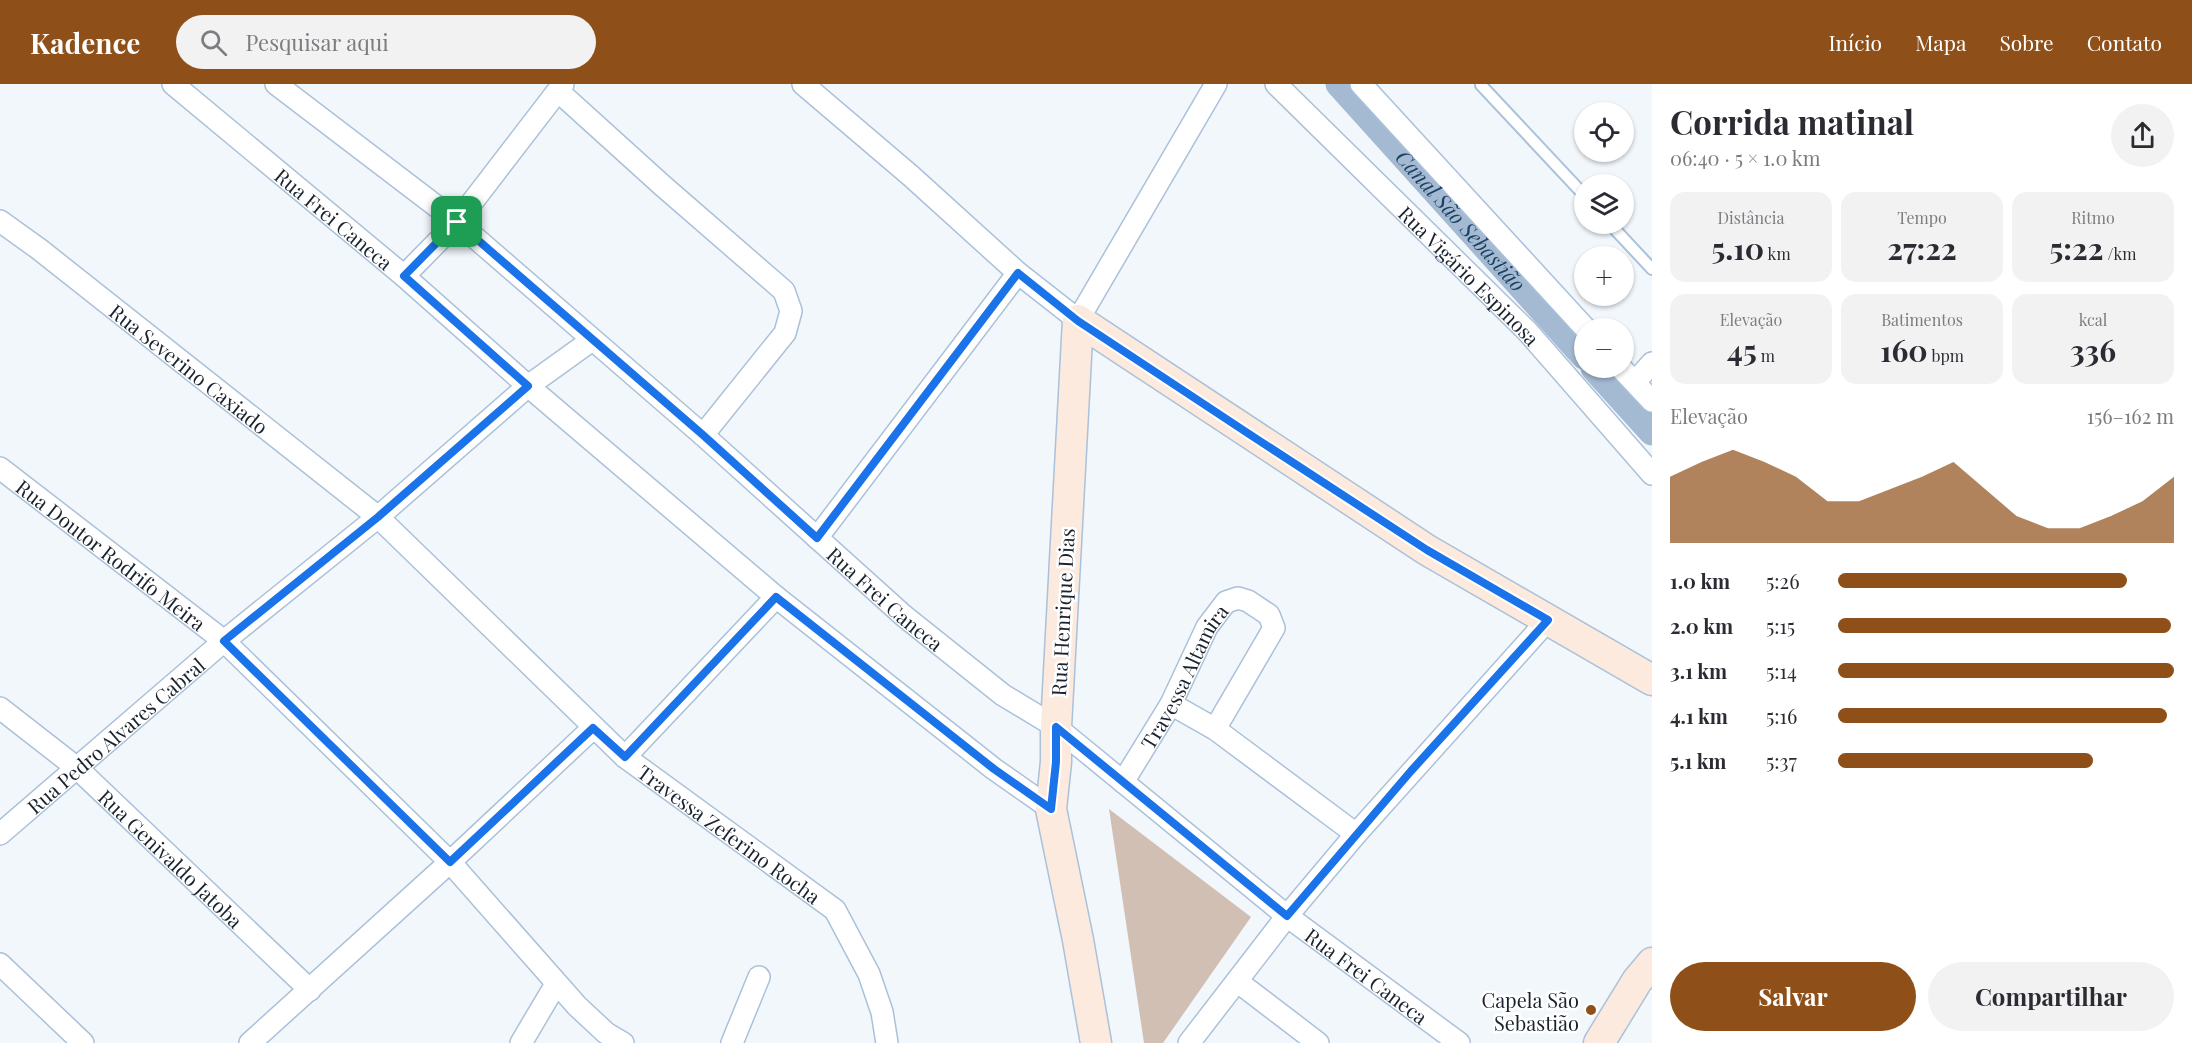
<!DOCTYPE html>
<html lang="pt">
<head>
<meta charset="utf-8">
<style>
  body { margin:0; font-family:"Playfair Display",serif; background:#f2f2f3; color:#2b2b33; height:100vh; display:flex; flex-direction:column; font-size:22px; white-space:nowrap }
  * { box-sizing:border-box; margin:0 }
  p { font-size:20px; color:#7c7c81 }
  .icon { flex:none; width:33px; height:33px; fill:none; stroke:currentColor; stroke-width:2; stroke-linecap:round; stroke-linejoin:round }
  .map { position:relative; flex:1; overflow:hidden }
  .side { display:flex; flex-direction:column; background:#fff; width:540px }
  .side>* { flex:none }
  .fabs { position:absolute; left:1574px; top:18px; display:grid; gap:12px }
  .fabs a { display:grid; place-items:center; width:60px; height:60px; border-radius:50%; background:#fff; box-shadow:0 2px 4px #0004; font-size:30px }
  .pin { position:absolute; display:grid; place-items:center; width:51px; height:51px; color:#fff; margin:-26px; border-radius:12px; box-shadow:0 3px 9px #0006 }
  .round { display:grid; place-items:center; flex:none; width:63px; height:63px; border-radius:32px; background:#f2f2f3 }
  .summary { display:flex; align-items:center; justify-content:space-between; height:102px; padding:0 18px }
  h1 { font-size:33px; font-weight:700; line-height:45px }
  .figures { display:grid; grid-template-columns:repeat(3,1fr); gap:9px; height:102px; padding:6px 18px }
  .figures div { display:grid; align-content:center; border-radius:15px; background:#f2f2f3; text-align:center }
  .figures b { font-size:30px; font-weight:700 }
  .figures small { font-size:16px; font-weight:400 }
  .figures p { font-size:16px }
  .chart { height:168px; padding:12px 18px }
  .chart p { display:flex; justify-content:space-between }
  .chart svg { width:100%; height:108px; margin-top:6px; fill:#8f4f19; opacity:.7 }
  .button { display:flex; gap:12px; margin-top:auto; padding:12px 18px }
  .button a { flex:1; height:69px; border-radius:36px; background:#8f4f19; color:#fff; font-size:24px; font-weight:700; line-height:69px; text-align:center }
  .button a+a { background:#f2f2f3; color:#2b2b33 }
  ul { padding:0 18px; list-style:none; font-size:20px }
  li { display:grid; grid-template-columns:96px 72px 1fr; align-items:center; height:45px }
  li i { height:15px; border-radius:8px; background:#8f4f19 }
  header { display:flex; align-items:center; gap:36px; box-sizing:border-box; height:84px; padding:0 30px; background:#8f4f19; color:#fff }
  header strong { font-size:28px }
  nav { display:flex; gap:33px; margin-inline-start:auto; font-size:21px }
  .search { width:420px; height:54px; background:#f2f2f3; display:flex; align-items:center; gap:15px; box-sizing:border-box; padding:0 21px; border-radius:33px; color:#7c7c81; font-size:22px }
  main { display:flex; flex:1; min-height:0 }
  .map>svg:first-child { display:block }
  .green { fill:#d1bfb4 }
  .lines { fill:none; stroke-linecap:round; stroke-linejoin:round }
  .canal { stroke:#a4bad2; stroke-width:27 }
  .lane-casing { stroke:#aac1da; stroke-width:14 }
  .street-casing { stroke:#aac1da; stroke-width:24 }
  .secondary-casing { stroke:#aac1da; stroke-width:33 }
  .lane { stroke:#fff; stroke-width:10 }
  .street { stroke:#fff; stroke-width:21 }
  .secondary { stroke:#fceade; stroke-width:30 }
  .route-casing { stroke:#fff; stroke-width:12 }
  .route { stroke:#1a73e8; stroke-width:8 }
  .poi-dot { fill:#8f4f19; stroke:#fff; stroke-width:2 }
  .labels { text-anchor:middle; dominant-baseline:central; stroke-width:5; stroke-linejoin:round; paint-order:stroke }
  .street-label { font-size:20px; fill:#1a232d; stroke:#fff }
  .poi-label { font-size:20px; fill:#1a232d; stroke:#fff; text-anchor:end }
  .water-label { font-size:21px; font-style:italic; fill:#1d4063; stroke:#fff }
</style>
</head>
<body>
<header>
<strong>Kadence</strong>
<div class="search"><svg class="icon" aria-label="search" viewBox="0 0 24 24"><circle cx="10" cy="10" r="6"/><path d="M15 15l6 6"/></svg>Pesquisar aqui</div>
<nav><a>Início</a><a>Mapa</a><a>Sobre</a><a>Contato</a></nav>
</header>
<main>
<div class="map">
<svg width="1652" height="959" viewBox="0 0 1652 959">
  <rect width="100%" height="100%" fill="#f2f7fc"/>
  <!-- green -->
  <path class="green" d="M 1109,725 L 1251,833 L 1163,959 L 1144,959 Z"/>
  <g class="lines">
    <!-- canal -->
    <g class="canal">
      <path id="s1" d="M 1339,0 L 1584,272"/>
      <path d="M 1594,284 L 1652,348"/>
    </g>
    <!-- lane casing -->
    <g class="lane-casing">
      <path id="lane" d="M 1481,1 L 1584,111
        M 1610,140 L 1652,185"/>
    </g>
    <!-- street casing -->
    <g class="street-casing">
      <g id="street">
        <path id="s2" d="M 173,0 L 404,192 L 528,302 L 776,513 L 994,685 L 1051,725"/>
        <path id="s3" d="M 276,0 L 457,138 L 703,351 L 904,532 L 1003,611 L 1056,643 L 1287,832 L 1459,959"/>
        <path d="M 803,0 L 911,92 L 1018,189 L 1078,236 L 1216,0"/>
        <path id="s4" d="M 1276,0 L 1527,247 L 1652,390"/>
        <path d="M 1361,0 L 1585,244"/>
        <path d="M 558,7 L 663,102 L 784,207 L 791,227 L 785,249 L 703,351"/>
        <path id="s5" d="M 0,137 L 39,165 L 378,433 L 625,673 L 835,826 L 869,890 L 882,928 L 887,959"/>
        <path d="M 404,192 L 457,138 L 563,0"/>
        <path d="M 1621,284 L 1652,317"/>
        <path d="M 1635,298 L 1652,279"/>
        <path id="s6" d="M 0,384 L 224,557 L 450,778 L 577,922 L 606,949 L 623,959"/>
        <path d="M 817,454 L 1018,189"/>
        <path d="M 1171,620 L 1215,645 L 1356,750"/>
        <path id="s7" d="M 0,624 L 77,684 L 310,906"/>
        <path d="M 625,673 L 776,513"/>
        <path id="s8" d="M 1123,698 L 1171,620 L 1207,543 L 1226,518 L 1238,514 L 1248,517 L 1269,531 L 1274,544 L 1215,645"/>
        <path id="s9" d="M 0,750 L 224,557 L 378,433 L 528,302 L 592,256"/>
        <path d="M 0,880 L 83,959"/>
        <path d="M 1238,898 L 1318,959"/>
        <path d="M 250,959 L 450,778 L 593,644"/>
        <path d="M 521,959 L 556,900"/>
        <path d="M 732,959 L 759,893"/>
        <path d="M 1189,959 L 1287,832 L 1356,750 L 1548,536"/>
      </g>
    </g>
    <!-- secondary casing -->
    <g class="secondary-casing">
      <path id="secondary" d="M 1078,236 L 1056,643 L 1056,678 L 1051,725 L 1078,856 L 1096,959
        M 1078,236 L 1427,466 L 1652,596
        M 1599,959 L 1637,897 L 1652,879"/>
    </g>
    <!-- lane -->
    <use href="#lane" class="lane"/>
    <!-- street -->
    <use href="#street" class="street"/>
    <!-- secondary -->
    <use href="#secondary" class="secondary"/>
  </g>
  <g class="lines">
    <!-- route casing -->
    <g class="route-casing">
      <path id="route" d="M 457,138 L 703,351 L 817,454 L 1018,189 L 1078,237 L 1246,348 L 1427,466 L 1548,536 L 1411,687 L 1287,832 L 1056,643 L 1056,678 L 1051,725 L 994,685 L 776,513 L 625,673 L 593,644 L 450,778 L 224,557 L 378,433 L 528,302 L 404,192 Z"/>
    </g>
    <!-- route -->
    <use href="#route" class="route"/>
  </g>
  <!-- markers -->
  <circle class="poi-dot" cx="1591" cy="926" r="6"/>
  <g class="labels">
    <!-- street labels -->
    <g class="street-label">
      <text stroke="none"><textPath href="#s2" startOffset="210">Rua Frei Caneca</textPath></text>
      <text stroke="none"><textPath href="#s4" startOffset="272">Rua Vigário Espinosa</textPath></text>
      <text stroke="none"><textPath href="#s5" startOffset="240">Rua Severino Caxiado</textPath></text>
      <text stroke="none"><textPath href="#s6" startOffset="141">Rua Doutor Rodrifo Meira</textPath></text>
      <text stroke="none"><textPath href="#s3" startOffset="798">Rua Frei Caneca</textPath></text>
      <text transform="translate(1062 528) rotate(-87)">Rua Henrique Dias</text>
      <text stroke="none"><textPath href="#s8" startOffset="122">Travessa Altamira</textPath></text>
      <text stroke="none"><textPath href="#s9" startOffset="152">Rua Pedro Alvares Cabral</textPath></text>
      <text stroke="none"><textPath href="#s5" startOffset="954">Travessa Zeferino Rocha</textPath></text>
      <text stroke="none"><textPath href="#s7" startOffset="228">Rua Genivaldo Jatoba</textPath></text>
      <text stroke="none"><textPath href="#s3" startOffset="1410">Rua Frei Caneca</textPath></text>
    </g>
    <!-- poi labels -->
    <g class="poi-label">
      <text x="1579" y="915">Capela São<tspan x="1579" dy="23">Sebastião</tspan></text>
    </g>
    <!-- water labels -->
    <g class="water-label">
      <text stroke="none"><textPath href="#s1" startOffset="183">Canal São Sebastião</textPath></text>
    </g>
  </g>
</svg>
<div class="fabs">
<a><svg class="icon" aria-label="locate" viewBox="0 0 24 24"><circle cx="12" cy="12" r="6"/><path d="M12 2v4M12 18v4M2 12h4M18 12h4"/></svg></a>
<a><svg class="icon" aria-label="layers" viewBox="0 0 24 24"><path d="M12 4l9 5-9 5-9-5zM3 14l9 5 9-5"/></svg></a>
<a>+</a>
<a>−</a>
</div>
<div class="pin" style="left:457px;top:138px;background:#1e9e55"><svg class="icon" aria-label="arrive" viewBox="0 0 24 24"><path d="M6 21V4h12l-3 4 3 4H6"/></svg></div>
</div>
<section class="side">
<div class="summary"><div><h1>Corrida matinal</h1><p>06:40 · 5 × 1.0 km</p></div><a class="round"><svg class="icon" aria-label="share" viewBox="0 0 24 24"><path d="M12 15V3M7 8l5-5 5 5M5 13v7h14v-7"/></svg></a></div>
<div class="figures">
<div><p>Distância</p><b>5.10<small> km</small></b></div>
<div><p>Tempo</p><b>27:22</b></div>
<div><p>Ritmo</p><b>5:22<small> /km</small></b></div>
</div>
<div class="figures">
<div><p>Elevação</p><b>45<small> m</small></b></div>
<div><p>Batimentos</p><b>160<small> bpm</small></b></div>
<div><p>kcal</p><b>336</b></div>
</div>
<div class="chart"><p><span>Elevação</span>156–162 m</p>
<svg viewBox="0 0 160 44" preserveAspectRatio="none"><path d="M0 44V17L10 11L20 6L30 11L40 17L50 27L60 27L70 22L80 17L90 11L100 22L110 33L120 38L130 38L140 33L150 27L160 17V44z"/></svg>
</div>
<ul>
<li><b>1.0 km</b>5:26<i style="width:86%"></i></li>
<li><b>2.0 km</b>5:15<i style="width:99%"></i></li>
<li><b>3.1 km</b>5:14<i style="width:100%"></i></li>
<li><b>4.1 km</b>5:16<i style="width:98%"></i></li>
<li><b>5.1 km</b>5:37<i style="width:76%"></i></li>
</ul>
<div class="button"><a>Salvar</a><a>Compartilhar</a></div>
</section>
</main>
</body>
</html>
